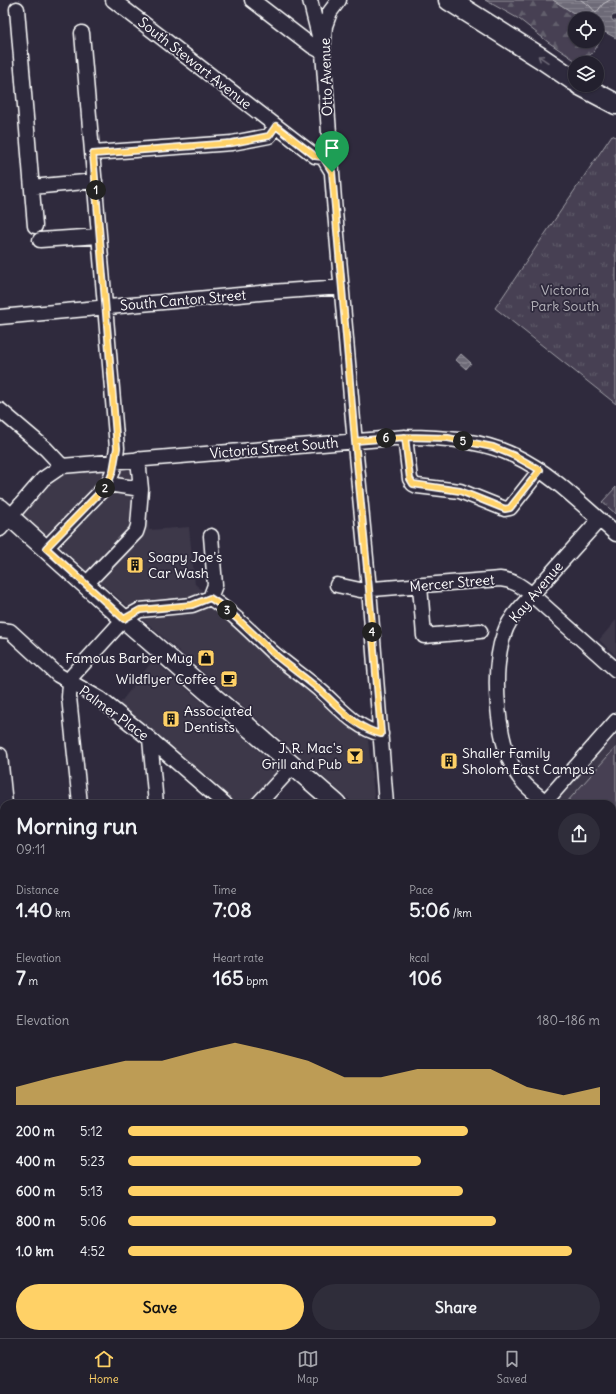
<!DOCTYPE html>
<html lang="en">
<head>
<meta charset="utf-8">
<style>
  body { margin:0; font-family:Delius,sans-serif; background:#2f2d3a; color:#f1f3f6; height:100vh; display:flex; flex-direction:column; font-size:15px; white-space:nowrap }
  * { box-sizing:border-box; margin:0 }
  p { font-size:13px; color:#a3a3aa }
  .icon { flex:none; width:22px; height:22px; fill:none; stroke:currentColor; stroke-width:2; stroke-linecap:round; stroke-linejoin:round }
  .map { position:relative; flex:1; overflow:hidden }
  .side { position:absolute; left:0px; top:800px; width:616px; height:538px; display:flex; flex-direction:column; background:#23202e; border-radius:12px 12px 0 0; box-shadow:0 1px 3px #0004,0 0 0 1px #403e4a }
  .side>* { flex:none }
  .buttons { position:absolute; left:568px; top:12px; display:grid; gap:8px }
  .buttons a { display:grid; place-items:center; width:36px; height:36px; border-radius:50%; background:#23202e; box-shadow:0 1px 3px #0004,0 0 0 1px #403e4a; font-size:20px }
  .pin { position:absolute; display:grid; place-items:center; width:34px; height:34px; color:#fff; margin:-41px -17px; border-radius:50% 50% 50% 0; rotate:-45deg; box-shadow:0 0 4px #0007 }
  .pin .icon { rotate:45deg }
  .km { position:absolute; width:20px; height:20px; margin:-10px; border-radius:50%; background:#222; color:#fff; font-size:11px; line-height:20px; text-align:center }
  .round { display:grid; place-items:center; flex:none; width:42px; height:42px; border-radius:21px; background:#2f2d3a }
  .overview { display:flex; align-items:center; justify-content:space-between; height:68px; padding:0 16px }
  h1 { font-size:22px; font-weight:700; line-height:30px }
  .metrics { display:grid; grid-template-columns:repeat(3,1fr); gap:6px; height:68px; padding:4px 16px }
  .metrics div { display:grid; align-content:center }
  .metrics b { font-size:20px; font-weight:700 }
  .metrics small { font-size:11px; font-weight:400 }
  .metrics p { font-size:11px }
  .chart { height:112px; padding:8px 16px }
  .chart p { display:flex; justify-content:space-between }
  .chart svg { width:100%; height:72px; margin-top:4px; fill:#ffd166; opacity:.7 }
  .primary-button { display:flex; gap:8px; margin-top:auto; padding:8px 16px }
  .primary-button a { flex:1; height:46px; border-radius:24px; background:#ffd166; color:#111; font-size:16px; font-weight:700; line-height:46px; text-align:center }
  .primary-button a+a { background:#2f2d3a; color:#f1f3f6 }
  ul { padding:0 16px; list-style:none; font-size:13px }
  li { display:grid; grid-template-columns:64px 48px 1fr; align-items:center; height:30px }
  li i { height:10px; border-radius:5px; background:#ffd166 }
  .tabs { display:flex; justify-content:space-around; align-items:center; height:56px; border-top:1px solid #403e4a; background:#23202e; font-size:11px; color:#a3a3aa }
  .tabs a { display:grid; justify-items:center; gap:2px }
  .tabs .current { color:#ffd166 }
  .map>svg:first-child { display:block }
  .built { fill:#3c3749 }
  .grass { fill:url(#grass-tufts); stroke:#a2a0a8 }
  .forest { fill:url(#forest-firs); stroke:#a2a0a8 }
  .pitch { fill:#464152; stroke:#a2a0a8 }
  .water { fill:url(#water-rules); stroke:#a7a6ad }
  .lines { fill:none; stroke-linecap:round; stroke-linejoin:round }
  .shore { stroke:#c5c3c9; stroke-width:1 }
  .minor-casing { stroke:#fff; stroke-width:17 }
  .major-casing { stroke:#fff; stroke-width:21 }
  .highway-casing { stroke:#fff; stroke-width:23 }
  .minor { stroke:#2f2a3d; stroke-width:14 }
  .major { stroke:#2f2a3d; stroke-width:18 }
  .highway { stroke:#2f2a3d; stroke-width:20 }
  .oneway { stroke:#6d6a77 }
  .route-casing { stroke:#fff; stroke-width:8 }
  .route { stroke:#ffd166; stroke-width:5 }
  .labels { text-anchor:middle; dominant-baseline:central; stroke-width:3.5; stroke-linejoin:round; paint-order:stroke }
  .street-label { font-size:14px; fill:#fff; stroke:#2f2a3d }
  .park-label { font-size:14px; fill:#b5b3ba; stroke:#2f2a3d }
  .poi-label { font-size:14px; fill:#fff; stroke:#2f2a3d; text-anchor:start }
</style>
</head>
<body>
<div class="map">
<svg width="616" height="1338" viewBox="0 0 616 1338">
  <defs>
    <pattern id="grass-tufts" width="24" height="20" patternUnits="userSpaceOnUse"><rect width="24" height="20" fill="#464152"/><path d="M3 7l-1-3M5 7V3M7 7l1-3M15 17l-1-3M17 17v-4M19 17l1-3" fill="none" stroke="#625e6c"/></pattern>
    <pattern id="forest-firs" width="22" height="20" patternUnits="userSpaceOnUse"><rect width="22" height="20" fill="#464152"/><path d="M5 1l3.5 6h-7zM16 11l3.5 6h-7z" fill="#625e6c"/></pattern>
    <pattern id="water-rules" width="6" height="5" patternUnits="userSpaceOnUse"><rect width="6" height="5" fill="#6d6a77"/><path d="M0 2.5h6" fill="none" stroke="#83808b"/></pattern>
  </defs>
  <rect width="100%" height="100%" fill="#2f2a3d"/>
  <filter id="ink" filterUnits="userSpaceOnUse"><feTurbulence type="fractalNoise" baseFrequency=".025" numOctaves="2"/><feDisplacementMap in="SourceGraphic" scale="8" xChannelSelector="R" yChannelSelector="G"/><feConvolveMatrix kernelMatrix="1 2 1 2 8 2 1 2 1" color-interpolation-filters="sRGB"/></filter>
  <g filter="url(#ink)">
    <!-- built -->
    <path class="built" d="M 146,465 L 149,530 L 189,527 L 195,584 L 313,687 L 368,740 L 375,804 L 354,804 L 23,515 L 52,479 L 69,471 Z
      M 616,620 L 616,656 L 599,640 Z
      M 153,660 L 281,770 L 250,804 L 225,804 L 117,707 Z
      M 616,735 L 616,855 L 612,852 L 612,804 L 557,804 L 555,803 Z
      M 616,945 L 616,1026 L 612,1022 L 612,950 Z
      M 616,1125 L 616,1168 L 614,1159 L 612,1157 L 612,1130 Z"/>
    <!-- grass -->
    <path class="grass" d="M 612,135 L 616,137 L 616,404 L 495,308 Z
      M 616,487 L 616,514 L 602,502 Z"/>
    <!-- forest -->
    <path class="forest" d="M 485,0 L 553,0 L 583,19 L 575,19 L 575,41 L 597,41 L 597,28 L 603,32 C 597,49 594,54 579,63 L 548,42 L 519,19 Z"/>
    <!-- pitch -->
    <path class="pitch" d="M 616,747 L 616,846 L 612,842 L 612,804 L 568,804 L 566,803 Z"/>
    <!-- water -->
    <path class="water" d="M 553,0 L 616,0 L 616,15 L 613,15 L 611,18 L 613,21 L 616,21 L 616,38 L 597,28 L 597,19 L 583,19 Z
      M 461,354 L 471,363 L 466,369 L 456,360 Z"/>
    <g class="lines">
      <!-- shore -->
      <path class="shore" d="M 581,0 L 590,6 L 596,13 L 603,4 L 610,0"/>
      <!-- minor casing -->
      <g class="minor-casing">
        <path id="minor" d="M 113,0 L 315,156 L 323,157 L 331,170
          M 252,0 L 312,46 L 323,52
          M 310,0 L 320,40
          M 339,0 L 330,12 L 325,26 L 323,52 L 334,200 L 356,455 L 369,589 L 386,804
          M 17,9 L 35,226
          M 93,153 L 232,143 L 269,136 L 276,126
          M 32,187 L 95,181
          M 40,240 L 99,236
          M 0,317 L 271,292 L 342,287
          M 0,410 L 46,449 L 62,466
          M 405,437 L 410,479 L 413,484 L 417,486 L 460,491 L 505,509 L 510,508 L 540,470
          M 138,459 L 141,489
          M 0,529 L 43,479 L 62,466 L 405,437 C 442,437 482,440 515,456 C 553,474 584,507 616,534
          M 46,548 L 108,484 L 113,471 L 117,448 L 82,33
          M 86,584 L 136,532 L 138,526 L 141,489 L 108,484
          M 337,585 L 360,590 L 500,579 C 513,580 521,586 531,594 L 616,670
          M 420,586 L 424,636 L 480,631
          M 210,598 C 233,613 252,633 272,652 C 288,666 306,678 322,692 C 341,709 356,728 381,734
          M 210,598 L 215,585 L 211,536
          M 0,630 L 10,631 L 58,675 L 100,699 L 150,739 L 225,804
          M 150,739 L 156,804
          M 0,755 L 5,804
          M 545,802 L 616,721
          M 80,804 L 69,697 L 70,683 L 73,675 L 124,619 L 140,610 L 192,605 L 210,598
          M 258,804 L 293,766
          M 548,804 C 538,795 526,788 519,777 C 496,745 491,670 504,634 C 507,624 513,616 520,608 L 599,520
          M 612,861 L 616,865
          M 0,925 L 4,925
          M 612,928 L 616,924
          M 612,1149 L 616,1153
          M 612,1177 L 616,1177
          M 0,1229 L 4,1229
          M 612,1306 L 616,1301
          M 50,1334 L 50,1338
          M 126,1334 L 127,1338
          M 203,1334 L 203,1338
          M 279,1334 L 279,1338
          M 354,1334 L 354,1338
          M 431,1334 L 432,1338
          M 542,1334 L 546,1338
          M 583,1338 L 587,1334"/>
      </g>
      <!-- major casing -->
      <g class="major-casing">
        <path id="major" d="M 0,508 L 124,619 L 337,804
          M 612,1047 L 616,1050"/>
      </g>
      <!-- highway casing -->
      <g class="highway-casing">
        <path id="highway" d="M 449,0 L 541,58 L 575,81
          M 580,85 L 616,104"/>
      </g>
      <!-- minor -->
      <use href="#minor" class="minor"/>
      <!-- major -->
      <use href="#major" class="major"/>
      <!-- highway -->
      <use href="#highway" class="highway"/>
    </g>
    <!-- one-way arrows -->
    <defs><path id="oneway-shaft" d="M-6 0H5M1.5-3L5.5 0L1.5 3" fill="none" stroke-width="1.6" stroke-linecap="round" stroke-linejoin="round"/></defs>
    <use class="oneway" href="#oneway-shaft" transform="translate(543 59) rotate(-146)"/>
  </g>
  <g class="lines" filter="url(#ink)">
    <!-- route casing -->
    <g class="route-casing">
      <path id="route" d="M 332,172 L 323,157 L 315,156 L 276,126 L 269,136 L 232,143 L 93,154 L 117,448 L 113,471 L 108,484 L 46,548 L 124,619 L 140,610 L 192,605 L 210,598 C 234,613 252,633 272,652 C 288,666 306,678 322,692 C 341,709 356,728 381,734 L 369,589 L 355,441 L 405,437 L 448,438 L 493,447 L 515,456 L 540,470 L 510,508 L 505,509 L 460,491 L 413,484 L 410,479 L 405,437 L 355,441 L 332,172"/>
    </g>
    <!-- route -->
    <use href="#route" class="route"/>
  </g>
  <!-- icons -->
  <defs>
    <g id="building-square" transform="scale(0.9)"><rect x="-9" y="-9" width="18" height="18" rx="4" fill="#ffd166" stroke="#2f2a3d"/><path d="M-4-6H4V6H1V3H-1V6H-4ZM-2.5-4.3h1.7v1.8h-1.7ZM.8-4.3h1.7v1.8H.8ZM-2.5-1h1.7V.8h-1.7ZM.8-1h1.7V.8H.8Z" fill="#111"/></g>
    <g id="shop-square" transform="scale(0.9)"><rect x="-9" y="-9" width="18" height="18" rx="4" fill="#ffd166" stroke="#2f2a3d"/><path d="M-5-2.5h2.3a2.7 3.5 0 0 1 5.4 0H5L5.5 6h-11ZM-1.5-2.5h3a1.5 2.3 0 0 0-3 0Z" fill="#111"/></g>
    <g id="cafe-square" transform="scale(0.9)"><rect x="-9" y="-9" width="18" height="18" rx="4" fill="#ffd166" stroke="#2f2a3d"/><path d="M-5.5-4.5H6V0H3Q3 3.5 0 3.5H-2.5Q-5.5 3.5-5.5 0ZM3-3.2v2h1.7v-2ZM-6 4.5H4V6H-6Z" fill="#111"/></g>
    <g id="bar-square" transform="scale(0.9)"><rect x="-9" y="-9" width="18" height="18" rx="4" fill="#ffd166" stroke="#2f2a3d"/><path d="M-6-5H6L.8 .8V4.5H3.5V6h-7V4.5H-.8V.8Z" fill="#111"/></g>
  </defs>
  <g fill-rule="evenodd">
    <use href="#building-square" x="135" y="565"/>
    <use href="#shop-square" x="206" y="658"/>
    <use href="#cafe-square" x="229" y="679"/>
    <use href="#building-square" x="171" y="719"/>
    <use href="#bar-square" x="355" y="756"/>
    <use href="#building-square" x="449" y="761"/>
  </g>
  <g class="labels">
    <!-- street labels -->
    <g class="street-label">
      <text transform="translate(195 63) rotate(38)">South Stewart Avenue</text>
      <text transform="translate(326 77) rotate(-92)">Otto Avenue</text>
      <text transform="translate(183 300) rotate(-5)">South Canton Street</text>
      <text transform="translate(274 448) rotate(-5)">Victoria Street South</text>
      <text transform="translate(452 583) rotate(-5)">Mercer Street</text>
      <text transform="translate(536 592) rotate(-50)">Kay Avenue</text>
      <text transform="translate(114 713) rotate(36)">Palmer Place</text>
    </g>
    <!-- park labels -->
    <g class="park-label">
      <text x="565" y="290">Victoria<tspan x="565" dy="16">Park South</tspan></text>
    </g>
    <!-- poi labels -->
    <g class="poi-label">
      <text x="148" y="557">Soapy Joe's<tspan x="148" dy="16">Car Wash</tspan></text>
      <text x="193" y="658" text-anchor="end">Famous Barber Mug</text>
      <text x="216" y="679" text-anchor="end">Wildflyer Coffee</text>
      <text x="184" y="711">Associated<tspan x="184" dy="16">Dentists</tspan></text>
      <text x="342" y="748" text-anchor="end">J. R. Mac's<tspan x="342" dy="16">Grill and Pub</tspan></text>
      <text x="462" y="753">Shaller Family<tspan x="462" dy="16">Sholom East Campus</tspan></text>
    </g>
  </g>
</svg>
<div class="buttons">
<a><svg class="icon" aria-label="locate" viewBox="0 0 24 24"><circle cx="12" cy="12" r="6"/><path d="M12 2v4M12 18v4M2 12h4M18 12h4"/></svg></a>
<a><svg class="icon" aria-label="layers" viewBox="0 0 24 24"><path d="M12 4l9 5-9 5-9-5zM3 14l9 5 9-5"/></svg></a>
</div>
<div class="pin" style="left:332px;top:172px;background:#1e9e55"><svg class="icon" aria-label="arrive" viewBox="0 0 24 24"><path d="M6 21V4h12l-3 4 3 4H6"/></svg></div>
<b class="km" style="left:96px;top:190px">1</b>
<b class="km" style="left:105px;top:488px">2</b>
<b class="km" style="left:227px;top:610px">3</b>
<b class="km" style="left:372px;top:632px">4</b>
<b class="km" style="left:463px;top:441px">5</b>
<b class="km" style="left:386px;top:438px">6</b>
<section class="side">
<div class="overview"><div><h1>Morning run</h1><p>09:11</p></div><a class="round"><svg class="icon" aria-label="share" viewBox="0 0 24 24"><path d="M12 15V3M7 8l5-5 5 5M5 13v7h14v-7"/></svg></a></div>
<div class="metrics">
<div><p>Distance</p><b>1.40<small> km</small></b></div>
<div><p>Time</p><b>7:08</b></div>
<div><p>Pace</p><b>5:06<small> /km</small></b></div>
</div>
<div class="metrics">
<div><p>Elevation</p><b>7<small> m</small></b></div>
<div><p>Heart rate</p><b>165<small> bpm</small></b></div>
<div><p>kcal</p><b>106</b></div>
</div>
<div class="chart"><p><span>Elevation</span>180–186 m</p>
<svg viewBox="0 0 160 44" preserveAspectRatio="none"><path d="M0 44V33L10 27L20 22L30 17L40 17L50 11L60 6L70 11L80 17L90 27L100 27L110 22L120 22L130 22L140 33L150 38L160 33V44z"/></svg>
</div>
<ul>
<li><b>200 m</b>5:12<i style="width:72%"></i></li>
<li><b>400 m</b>5:23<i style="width:62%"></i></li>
<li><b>600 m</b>5:13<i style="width:71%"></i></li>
<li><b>800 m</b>5:06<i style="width:78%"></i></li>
<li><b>1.0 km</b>4:52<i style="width:94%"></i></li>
</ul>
<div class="primary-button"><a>Save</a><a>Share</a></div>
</section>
</div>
<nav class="tabs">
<a class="current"><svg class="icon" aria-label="home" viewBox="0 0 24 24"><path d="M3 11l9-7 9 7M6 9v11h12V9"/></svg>Home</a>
<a><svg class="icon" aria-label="map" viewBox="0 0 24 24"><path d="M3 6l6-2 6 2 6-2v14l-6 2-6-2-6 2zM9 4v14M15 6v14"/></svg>Map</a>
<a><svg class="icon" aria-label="saved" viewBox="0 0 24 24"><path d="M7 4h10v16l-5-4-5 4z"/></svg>Saved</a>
</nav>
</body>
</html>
